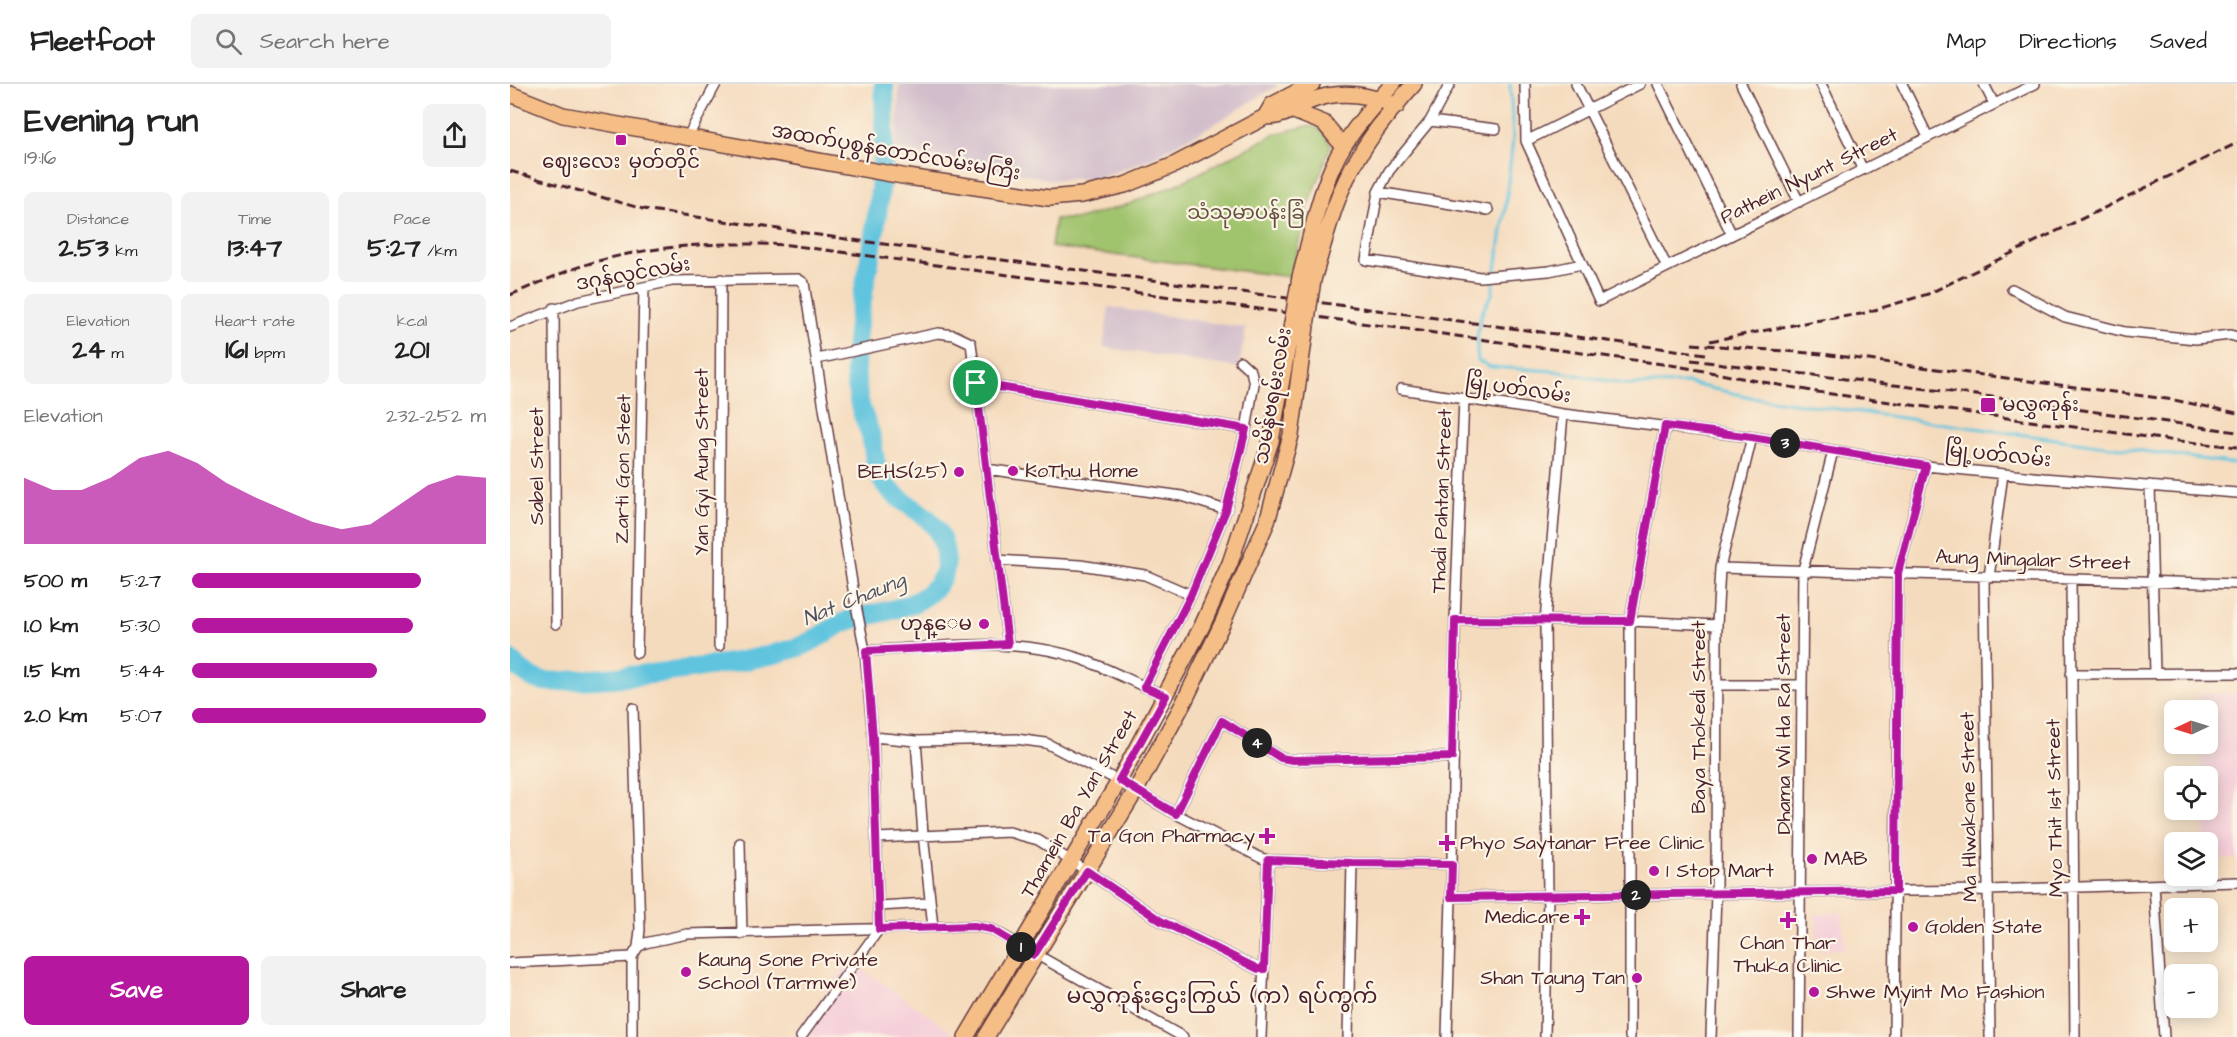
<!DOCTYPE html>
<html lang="en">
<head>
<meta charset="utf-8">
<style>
  body { margin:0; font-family:"Architects Daughter","Noto Sans Myanmar",sans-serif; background:#f2f2f2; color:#222; height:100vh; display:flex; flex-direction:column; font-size:22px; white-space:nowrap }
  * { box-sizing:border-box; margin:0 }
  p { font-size:20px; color:#767676 }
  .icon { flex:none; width:33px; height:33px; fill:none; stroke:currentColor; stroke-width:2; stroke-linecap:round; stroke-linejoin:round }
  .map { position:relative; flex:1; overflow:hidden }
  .drawer { display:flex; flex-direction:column; background:#fff; width:510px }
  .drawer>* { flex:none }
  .needle { width:39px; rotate:266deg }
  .fabs { position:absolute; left:1654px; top:616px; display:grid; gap:12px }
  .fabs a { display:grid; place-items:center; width:54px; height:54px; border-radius:9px; background:#fff; box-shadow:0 3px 15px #0003; font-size:30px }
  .pin { position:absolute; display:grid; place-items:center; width:51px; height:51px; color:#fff; margin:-26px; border:3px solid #fff; border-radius:50%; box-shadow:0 2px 6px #0007 }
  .km { position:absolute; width:30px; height:30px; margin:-15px; border-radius:50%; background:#222; color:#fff; font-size:16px; line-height:30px; text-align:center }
  .round { display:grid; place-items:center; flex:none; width:63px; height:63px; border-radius:9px; background:#f2f2f2 }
  .summary { display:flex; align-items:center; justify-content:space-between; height:102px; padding:0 24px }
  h1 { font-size:33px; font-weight:700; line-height:45px }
  .metrics { display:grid; grid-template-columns:repeat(3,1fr); gap:9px; height:102px; padding:6px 24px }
  .metrics div { display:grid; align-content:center; border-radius:9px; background:#f2f2f2; text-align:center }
  .metrics b { font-size:26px; font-weight:700 }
  .metrics small { font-size:16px; font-weight:400 }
  .metrics p { font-size:16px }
  .chart { height:168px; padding:12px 24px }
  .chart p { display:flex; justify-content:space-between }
  .chart svg { width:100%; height:108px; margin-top:6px; fill:#b5179e; opacity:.7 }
  .cta { display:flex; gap:12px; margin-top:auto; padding:12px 24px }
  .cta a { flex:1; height:69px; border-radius:9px; background:#b5179e; color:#fff; font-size:24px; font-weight:700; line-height:69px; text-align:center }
  .cta a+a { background:#f2f2f2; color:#222 }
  ul { padding:0 24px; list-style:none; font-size:20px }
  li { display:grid; grid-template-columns:96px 72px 1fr; align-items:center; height:45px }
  li i { height:15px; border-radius:8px; background:#b5179e }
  header { display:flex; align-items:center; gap:36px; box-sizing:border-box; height:84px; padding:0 30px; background:#fff; border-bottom:2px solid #e0e0e0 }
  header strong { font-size:28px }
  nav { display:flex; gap:33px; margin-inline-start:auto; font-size:21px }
  .search { width:420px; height:54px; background:#f2f2f2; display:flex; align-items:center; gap:15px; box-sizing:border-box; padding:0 21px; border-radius:9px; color:#767676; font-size:22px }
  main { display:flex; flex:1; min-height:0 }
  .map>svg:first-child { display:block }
  .built { fill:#f5cfd9 }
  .industrial { fill:#d1bdcb }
  .green { fill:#a0c36d; stroke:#75714c; stroke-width:1.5 }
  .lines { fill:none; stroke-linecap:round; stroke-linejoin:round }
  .stream { stroke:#60c4de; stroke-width:3 }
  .river { stroke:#60c4de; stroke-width:20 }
  .minor-casing { stroke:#643b41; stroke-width:12 }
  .primary-casing { stroke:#643b41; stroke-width:18 }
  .minor { stroke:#fff; stroke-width:9 }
  .primary { stroke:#f6be87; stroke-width:15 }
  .rail { stroke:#4a1f2b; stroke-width:3; stroke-dasharray:9 4.5; stroke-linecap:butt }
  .primary-bridge-casing { stroke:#643b41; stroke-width:18; stroke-linecap:butt }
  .primary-bridge { stroke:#f6be87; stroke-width:15 }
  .route-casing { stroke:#fff; stroke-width:12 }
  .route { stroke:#b5179e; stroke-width:8 }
  .poi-dot { fill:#b5179e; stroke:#fcf5e5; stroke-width:2 }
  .labels { text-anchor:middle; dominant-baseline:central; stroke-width:4.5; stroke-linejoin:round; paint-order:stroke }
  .street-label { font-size:20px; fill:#4a1f2b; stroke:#fcf5e5 }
  .poi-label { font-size:20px; fill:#4a1f2b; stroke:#fcf5e5; text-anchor:start }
  .park-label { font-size:20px; fill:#64503f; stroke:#fcf5e5 }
  .water-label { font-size:21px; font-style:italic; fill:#515161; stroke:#fcf5e5 }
  .quarter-label { font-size:22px; fill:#4a1f2b; stroke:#fcf5e5 }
</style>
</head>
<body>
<header>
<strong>Fleetfoot</strong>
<div class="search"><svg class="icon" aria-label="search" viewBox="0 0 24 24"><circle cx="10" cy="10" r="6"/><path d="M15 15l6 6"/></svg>Search here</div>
<nav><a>Map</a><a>Directions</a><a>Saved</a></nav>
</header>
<main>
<section class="drawer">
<div class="summary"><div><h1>Evening run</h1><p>19:16</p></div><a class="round"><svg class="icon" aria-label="share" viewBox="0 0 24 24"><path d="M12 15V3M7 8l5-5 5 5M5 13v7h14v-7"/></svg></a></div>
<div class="metrics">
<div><p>Distance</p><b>2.53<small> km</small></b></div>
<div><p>Time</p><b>13:47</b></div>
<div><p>Pace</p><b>5:27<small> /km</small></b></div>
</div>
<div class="metrics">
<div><p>Elevation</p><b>24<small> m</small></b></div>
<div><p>Heart rate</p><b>161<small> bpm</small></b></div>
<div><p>kcal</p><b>201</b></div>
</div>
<div class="chart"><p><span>Elevation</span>232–252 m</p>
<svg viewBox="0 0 160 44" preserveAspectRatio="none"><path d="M0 44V17L10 22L20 22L30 17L40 9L50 6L60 11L70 19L80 25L90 30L100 35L110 38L120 36L130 28L140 20L150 16L160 17V44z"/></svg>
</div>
<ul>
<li><b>500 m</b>5:27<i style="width:78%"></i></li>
<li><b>1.0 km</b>5:30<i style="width:75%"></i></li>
<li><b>1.5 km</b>5:44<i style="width:63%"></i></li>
<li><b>2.0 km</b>5:07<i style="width:100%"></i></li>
</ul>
<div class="cta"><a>Save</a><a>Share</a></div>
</section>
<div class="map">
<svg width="1727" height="953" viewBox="0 0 1727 953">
  <rect width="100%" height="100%" fill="#fcf5e5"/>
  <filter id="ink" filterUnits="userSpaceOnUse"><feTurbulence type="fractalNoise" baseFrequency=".0167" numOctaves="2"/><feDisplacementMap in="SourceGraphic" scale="12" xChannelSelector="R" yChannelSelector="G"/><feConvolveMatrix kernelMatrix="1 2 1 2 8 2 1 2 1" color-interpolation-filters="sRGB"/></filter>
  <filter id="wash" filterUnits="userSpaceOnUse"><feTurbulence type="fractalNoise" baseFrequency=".008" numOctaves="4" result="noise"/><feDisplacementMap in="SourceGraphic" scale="24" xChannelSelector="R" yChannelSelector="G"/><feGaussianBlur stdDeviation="1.35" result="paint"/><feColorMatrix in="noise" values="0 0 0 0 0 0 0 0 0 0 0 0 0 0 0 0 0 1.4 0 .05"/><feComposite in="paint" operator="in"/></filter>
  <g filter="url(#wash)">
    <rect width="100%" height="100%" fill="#f5dbbe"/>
    <!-- built -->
    <path class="built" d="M 1727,609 L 1727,774 L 1698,775 L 1698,759 L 1694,759 L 1693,726 L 1698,726 L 1698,693 L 1692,693 L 1691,660 L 1698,660 L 1698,627 L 1690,627 L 1689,610 Z
      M 1332,828 L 1335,865 L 1308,866 L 1305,831 Z
      M 340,877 L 447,951 L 446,953 L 283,953 Z"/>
    <!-- industrial -->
    <path class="industrial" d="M 389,0 L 767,0 L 767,2 L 706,39 L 640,75 L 591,93 L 542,96 L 386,65 Z
      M 599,223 L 736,244 L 729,284 L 593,263 Z"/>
    <!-- green -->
    <path class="green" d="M 797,42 C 810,42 815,50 821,61 L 796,130 L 780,193 L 541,163 L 545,135 L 569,135 L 619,120 L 670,99 L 765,50 Z"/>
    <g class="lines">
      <!-- stream -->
      <path class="stream" d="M 1000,0 L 1003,54 L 995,127 L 982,211 C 968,228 965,255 968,277 L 981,283 L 1045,287 L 1119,301 L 1177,299 L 1240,313 L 1727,380"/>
      <!-- river -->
      <path class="river" d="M 0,576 C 7,583 14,590 23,594 C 37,600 53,597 68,596 C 107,594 147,590 186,584 C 221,579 255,574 289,563 C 306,557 320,544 337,537 C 369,526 415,527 432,493 C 437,484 436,473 434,464 C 426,425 390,425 372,396 C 363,382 365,365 360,349 C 357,339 352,330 350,321 C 336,261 357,202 365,144 C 372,100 376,44 374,0"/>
    </g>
  </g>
  <g filter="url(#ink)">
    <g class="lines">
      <!-- minor casing -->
      <g class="minor-casing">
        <path id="minor" d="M 940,0 L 920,37 L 879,87 L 868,108 L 856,176 L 970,193 L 1039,187 L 1072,180
          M 1015,0 L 1016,57 L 1089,217 L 1525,0
          M 1066,0 L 1157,183
          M 1148,0 L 1222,151
          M 1231,0 L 1289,118
          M 1311,0 L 1353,86
          M 1392,0 L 1418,53
          M 1474,0 L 1484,20
          M 920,37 L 986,45
          M 177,54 L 206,0
          M 1016,57 L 1130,0
          M 868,108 L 978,126
          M 1502,205 L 1555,233 L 1615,248 L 1686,255 L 1720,251 L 1727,253
          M 44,224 L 46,540
          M 0,243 L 68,217 L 162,197 L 288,195 L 294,199 L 344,511 L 355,567 L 363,653 L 369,845
          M 307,275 L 428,249 L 444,251 L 461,259 L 498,560
          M 466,299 L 736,345
          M 891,305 L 1053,330 L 1242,353 L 1416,382 L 1533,394 L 1727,409
          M 476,385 L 672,412 L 716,426
          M 1640,401 L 1645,589
          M 487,476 L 570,481 L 635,491 L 681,511
          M 1210,484 L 1727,500
          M 1474,493 L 1480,953
          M 1479,493 L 1493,390
          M 1561,495 L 1565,953
          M 945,536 L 1120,537 L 1207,541
          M 209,562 L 211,195
          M 355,567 C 425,564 505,551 571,575 C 600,585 628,601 656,612
          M 127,569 L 134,203
          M 1561,590 L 1727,589
          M 1208,601 L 1292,601
          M 634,603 L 681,511 L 716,426 L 736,345 L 744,300 L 741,287 L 730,277
          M 363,653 L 406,657 L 506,655 L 536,659 L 609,697 L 666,730 L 751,774 L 758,776 L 842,779 L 942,780
          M 406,657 L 413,750 L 423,843
          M 666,730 L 712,637 L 771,674 L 783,676 L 942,673
          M 366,754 L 499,748 L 528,756 L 577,787 L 651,837 L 748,885 L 754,885
          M 230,759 L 232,850
          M 1644,801 L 1654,953
          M 941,813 L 1478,806 L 1727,798
          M 369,822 L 419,819
          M 128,863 L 135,859 L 177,850 L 464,842 L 481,845 L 673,953
          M 0,879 L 122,873
          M 122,953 L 122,873 L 128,863 L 130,846 L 123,624
          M 291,953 L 369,845
          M 751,953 L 758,776
          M 838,953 L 842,779
          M 937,953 L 942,780 L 945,536 L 954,315
          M 1035,953 L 1038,812 L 1035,537 L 1053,330
          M 1120,953 L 1120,537 L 1155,342
          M 1201,953 L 1206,810 L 1207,541 L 1210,484 L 1242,353
          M 1289,953 L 1293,486 L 1323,367
          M 1384,953 L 1388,489 L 1416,382"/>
      </g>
      <!-- primary casing -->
      <g class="primary-casing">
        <path id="primary" d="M 0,10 L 53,31 L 398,93 L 539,114 L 572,111 L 615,101 L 664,81 L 755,33 C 777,33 784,23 803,16 C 833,5 859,11 887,22
          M 781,26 L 814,39 L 833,62
          M 755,33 L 762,21 L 802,0
          M 790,193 C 802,150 810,99 834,61 C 848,39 865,19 883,0
          M 803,196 C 815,156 825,110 848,74 C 862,50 886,20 904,0
          M 456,953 L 609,697 L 692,542 L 720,479 L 761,357 L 782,239
          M 476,953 L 626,706 L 673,620 L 713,538 L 757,438 L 781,351 L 796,242"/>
      </g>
      <!-- minor -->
      <use href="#minor" class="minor"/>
      <!-- primary -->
      <use href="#primary" class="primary"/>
      <!-- rail -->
      <path class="rail" d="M 0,87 L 133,125 L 336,155 L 1195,270
        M 0,211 C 26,201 51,188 78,180 C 143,160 211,158 279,161 L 1167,282 L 1307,308 L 1659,356 L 1727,363
        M 1200,257 L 1304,237 L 1351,230 L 1418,210 L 1727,59
        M 1182,260 L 1313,270 L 1664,316 L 1727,329
        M 1181,276 L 1482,313 L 1727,348"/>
      <!-- primary-bridge casing -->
      <g class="primary-bridge-casing">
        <path id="primary-bridge" d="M 782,239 L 790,193
          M 796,242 L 803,196"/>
      </g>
      <!-- primary-bridge -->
      <use href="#primary-bridge" class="primary-bridge"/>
    </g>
  </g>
  <g class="lines" filter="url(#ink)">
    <!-- route casing -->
    <g class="route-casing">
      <path id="route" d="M 466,299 L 736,345 L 716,426 L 681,511 L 634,603 L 656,612 L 609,696 L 666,730 L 712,637 L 771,674 L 783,676 L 942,673 L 945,536 L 1120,537 L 1155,342 L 1242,353 L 1416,382 L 1388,489 L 1386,807 L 941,813 L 942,780 L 842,779 L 758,776 L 754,885 L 748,885 L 651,837 L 577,787 L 524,871 L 481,845 L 464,842 L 369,845 L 363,653 L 356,567 L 498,560 Z"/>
    </g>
    <!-- route -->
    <use href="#route" class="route"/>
  </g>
  <!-- markers -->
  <g class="poi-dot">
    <rect x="105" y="50" width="12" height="12" rx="3"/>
    <rect x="1470" y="313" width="16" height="16" rx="3"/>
    <circle cx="503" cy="387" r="6"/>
    <circle cx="449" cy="388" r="6"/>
    <circle cx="474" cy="540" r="6"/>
    <path d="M754 743h6v6h6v6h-6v6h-6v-6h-6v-6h6z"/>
    <path d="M934 750h6v6h6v6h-6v6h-6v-6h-6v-6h6z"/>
    <circle cx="1302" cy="775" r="6"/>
    <circle cx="1144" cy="787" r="6"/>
    <path d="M1069 824h6v6h6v6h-6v6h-6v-6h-6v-6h6z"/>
    <path d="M1275 827h6v6h6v6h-6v6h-6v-6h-6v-6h6z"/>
    <circle cx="1403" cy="843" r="6"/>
    <circle cx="176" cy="888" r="6"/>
    <circle cx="1127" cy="894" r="6"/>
    <circle cx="1304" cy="908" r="6"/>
  </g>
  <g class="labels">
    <!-- street labels -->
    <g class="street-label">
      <text transform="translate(386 68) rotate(10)">အထက်ပုစွန်တောင်လမ်းမကြီး</text>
      <text transform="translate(1299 92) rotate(-26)">Pathein Nyunt Street</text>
      <text transform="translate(123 190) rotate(-10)">ဒဂုန်လွင်လမ်း</text>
      <text transform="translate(1008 305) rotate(8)">မြို့ပတ်လမ်း</text>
      <text transform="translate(763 312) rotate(-80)">သမိန်ဗရမ်းလမ်း</text>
      <text transform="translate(1488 371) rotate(6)">မြို့ပတ်လမ်း</text>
      <text transform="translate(192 378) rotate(-90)">Yan Gyi Aung Street</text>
      <text transform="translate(27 382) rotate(-90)">Sabel Street</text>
      <text transform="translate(113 385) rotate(-89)">Zarti Gon Steet</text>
      <text transform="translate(932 417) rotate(-88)">Thadi Pahtan Street</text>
      <text transform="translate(1523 476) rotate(2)">Aung Mingalar Street</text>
      <text transform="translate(1189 633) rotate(-90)">Baya Thokedi Street</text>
      <text transform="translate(1274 640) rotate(-90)">Dhama Wi Ha Ra Street</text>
      <text transform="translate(569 720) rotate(-60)">Thamein Ba Yan Street</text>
      <text transform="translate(1459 723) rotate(-91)">Ma Hlwakone Street</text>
      <text transform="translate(1545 724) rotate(-91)">Myo Thit 1st Street</text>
    </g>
    <!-- poi labels -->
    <g class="poi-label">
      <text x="111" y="78" text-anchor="middle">ဈေးလေး မှတ်တိုင်</text>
      <text x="1492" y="321">မလွှကုန်း</text>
      <text x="515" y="387">KoThu Home</text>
      <text x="437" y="388" text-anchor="end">BEHS(25)</text>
      <text x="462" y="540" text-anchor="end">ဟုန္ေမ</text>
      <text x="745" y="752" text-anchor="end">Ta Gon Pharmacy</text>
      <text x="950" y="759">Phyo Saytanar Free Clinic</text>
      <text x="1314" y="775">MAB</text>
      <text x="1156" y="787">1 Stop Mart</text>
      <text x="1060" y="833" text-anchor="end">Medicare</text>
      <text x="1415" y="843">Golden State</text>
      <text x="1278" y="859" text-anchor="middle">Chan Thar<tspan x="1278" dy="23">Thuka Clinic</tspan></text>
      <text x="188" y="876">Kaung Sone Private<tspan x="188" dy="23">School (Tarmwe)</tspan></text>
      <text x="1115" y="894" text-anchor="end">Shan Taung Tan</text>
      <text x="1316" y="908">Shwe Myint Mo Fashion</text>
    </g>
    <!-- park labels -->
    <g class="park-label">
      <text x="736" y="129">သံသုမာပန်းခြံ</text>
    </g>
    <!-- water labels -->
    <g class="water-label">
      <text transform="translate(344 515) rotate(-22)">Nat Chaung</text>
    </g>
    <!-- quarter labels -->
    <g class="quarter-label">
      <text x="712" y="912">မလွှကုန်းဌေးကြွယ် (က) ရပ်ကွက်</text>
    </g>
  </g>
</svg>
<div class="fabs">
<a><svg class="needle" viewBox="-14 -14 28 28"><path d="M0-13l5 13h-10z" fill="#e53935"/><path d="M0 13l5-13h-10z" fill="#767676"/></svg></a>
<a><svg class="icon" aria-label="locate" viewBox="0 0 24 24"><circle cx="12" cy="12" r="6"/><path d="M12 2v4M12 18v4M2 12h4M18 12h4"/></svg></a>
<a><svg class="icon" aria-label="layers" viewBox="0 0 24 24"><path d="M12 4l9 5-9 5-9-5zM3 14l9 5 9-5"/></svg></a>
<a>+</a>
<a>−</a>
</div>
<div class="pin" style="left:466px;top:299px;background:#1e9e55"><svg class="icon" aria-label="arrive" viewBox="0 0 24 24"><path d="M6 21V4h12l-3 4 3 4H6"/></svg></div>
<b class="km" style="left:511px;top:863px">1</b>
<b class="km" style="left:1126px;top:811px">2</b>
<b class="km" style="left:1275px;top:359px">3</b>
<b class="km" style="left:747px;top:659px">4</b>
</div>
</main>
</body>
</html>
